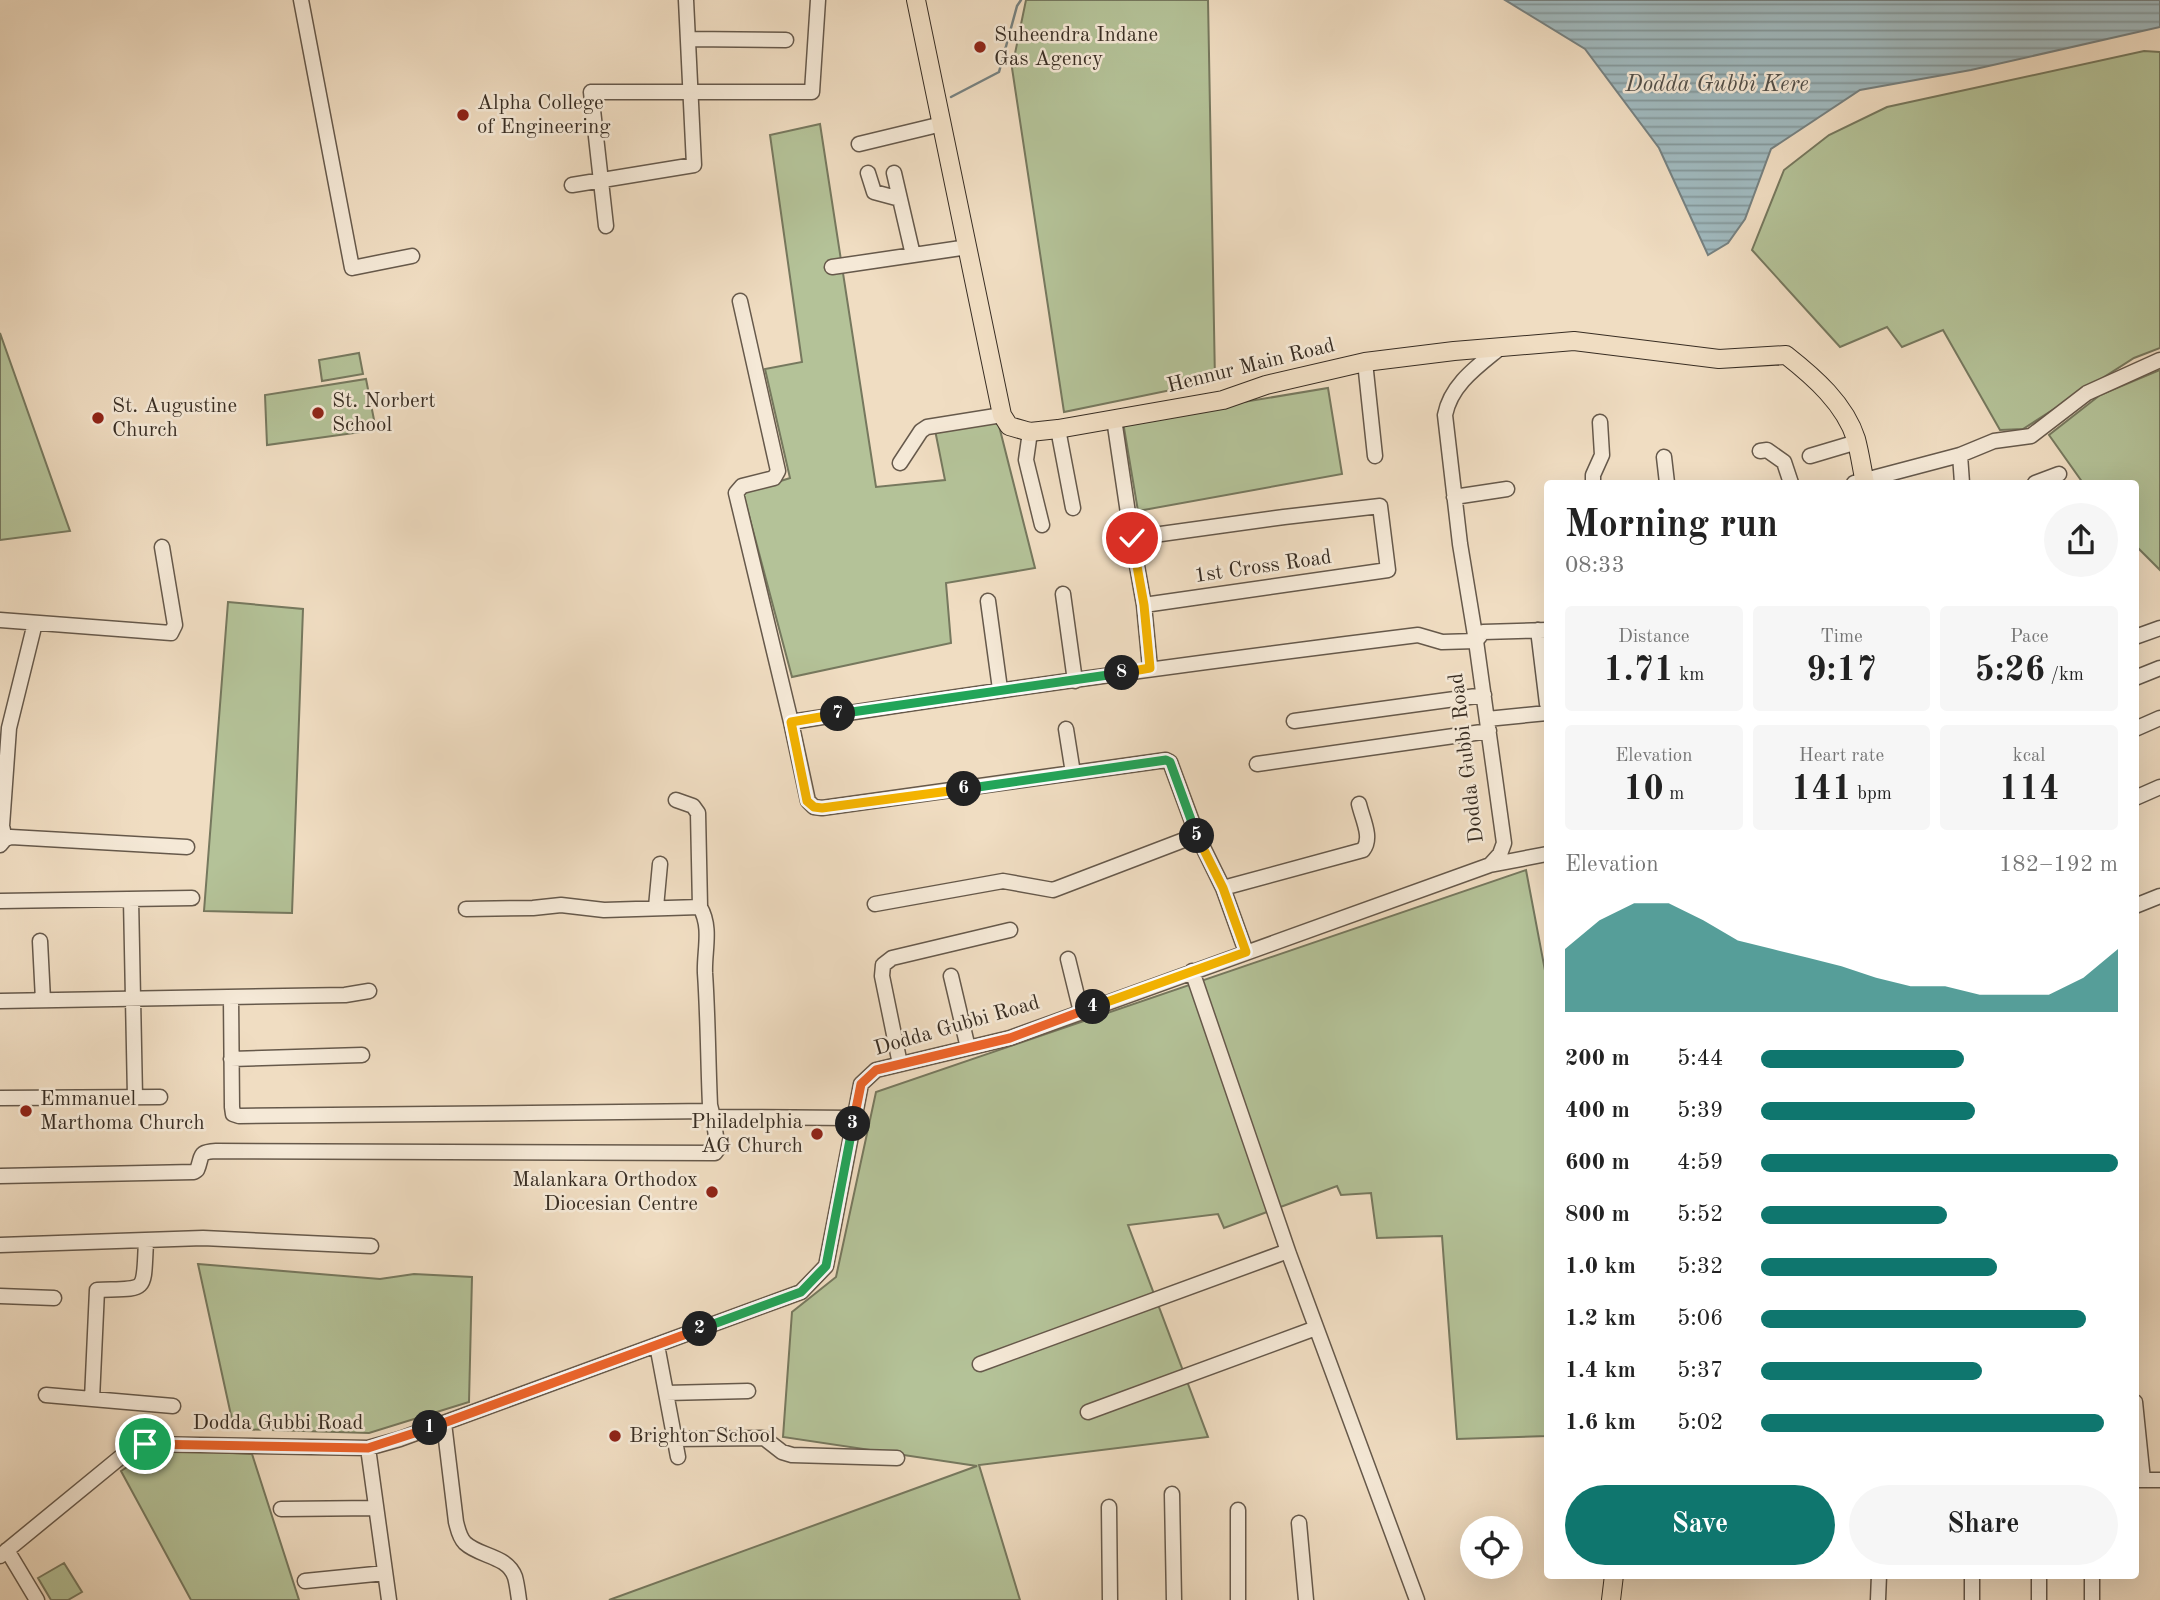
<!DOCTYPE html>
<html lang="en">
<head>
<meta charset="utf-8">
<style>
  body { margin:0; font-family:"Old Standard TT",serif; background:#f6f6f6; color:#222; height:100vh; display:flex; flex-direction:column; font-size:26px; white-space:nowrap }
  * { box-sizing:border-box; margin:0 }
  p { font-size:23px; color:#767676 }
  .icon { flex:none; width:38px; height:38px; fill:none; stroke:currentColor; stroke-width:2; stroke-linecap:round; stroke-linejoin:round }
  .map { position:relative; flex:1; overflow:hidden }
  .drawer { position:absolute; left:1544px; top:480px; width:595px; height:1099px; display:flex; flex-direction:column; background:#fff; border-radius:7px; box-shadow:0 7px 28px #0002 }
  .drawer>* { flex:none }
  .fabs { position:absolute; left:1460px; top:1516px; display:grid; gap:14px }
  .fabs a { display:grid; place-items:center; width:63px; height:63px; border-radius:50%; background:#fff; box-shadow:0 7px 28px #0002; font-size:35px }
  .pin { position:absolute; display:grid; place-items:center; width:60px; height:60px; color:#fff; margin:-30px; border:4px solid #fff; border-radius:50%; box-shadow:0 2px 7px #0007 }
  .km { position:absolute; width:35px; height:35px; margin:-18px; border-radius:50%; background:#222; color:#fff; font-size:19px; line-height:35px; text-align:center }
  .round { display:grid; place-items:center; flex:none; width:74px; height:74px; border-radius:37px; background:#f6f6f6 }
  .overview { display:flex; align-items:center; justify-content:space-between; height:119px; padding:0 21px }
  h1 { font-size:38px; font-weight:600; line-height:52px }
  .figures { display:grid; grid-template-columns:repeat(3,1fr); gap:10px; height:119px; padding:7px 21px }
  .figures div { display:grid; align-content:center; border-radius:7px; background:#f6f6f6; text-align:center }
  .figures b { font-size:35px; font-weight:600 }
  .figures small { font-size:19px; font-weight:400 }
  .figures p { font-size:19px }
  .chart { height:196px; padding:14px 21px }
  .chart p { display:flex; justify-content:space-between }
  .chart svg { width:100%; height:126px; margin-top:7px; fill:#0f766e; opacity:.7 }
  .button { display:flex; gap:14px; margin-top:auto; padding:14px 21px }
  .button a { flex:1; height:80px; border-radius:42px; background:#0f766e; color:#fff; font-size:28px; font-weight:600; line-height:80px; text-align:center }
  .button a+a { background:#f6f6f6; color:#222 }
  ul { padding:0 21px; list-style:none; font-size:23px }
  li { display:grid; grid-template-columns:112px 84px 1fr; align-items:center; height:52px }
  li i { height:18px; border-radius:9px; background:#0f766e }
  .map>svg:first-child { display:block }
  .green { fill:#b4c298; stroke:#76785e; stroke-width:2 }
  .water { fill:url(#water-rules); stroke:#768180; stroke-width:2 }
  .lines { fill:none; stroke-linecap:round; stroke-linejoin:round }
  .stream { stroke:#768180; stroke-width:2.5 }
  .minor-casing { stroke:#66594b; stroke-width:17 }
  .major-casing { stroke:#382d23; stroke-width:20 }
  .minor { stroke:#f5e9d7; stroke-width:14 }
  .major { stroke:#f0ddc2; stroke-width:18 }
  .split-1-casing { stroke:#fff; stroke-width:14 }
  .split-2-casing { stroke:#fff; stroke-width:14 }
  .split-3-casing { stroke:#fff; stroke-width:14 }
  .split-4-casing { stroke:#fff; stroke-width:14 }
  .split-5-casing { stroke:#fff; stroke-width:14 }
  .split-6-casing { stroke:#fff; stroke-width:14 }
  .split-7-casing { stroke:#fff; stroke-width:14 }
  .split-8-casing { stroke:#fff; stroke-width:14 }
  .split-9-casing { stroke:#fff; stroke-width:14 }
  .split-1 { stroke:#f0652b; stroke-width:9 }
  .split-2 { stroke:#f0652b; stroke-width:9 }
  .split-3 { stroke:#22a559; stroke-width:9 }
  .split-4 { stroke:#f0652b; stroke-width:9 }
  .split-5 { stroke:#f5b400; stroke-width:9 }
  .split-6 { stroke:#22a559; stroke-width:9 }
  .split-7 { stroke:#f5b400; stroke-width:9 }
  .split-8 { stroke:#22a559; stroke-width:9 }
  .split-9 { stroke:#f5b400; stroke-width:9 }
  .poi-dot { fill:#8f2418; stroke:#f5e9d7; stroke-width:2.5 }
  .labels { text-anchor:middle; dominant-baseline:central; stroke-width:5; stroke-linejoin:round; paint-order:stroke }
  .poi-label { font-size:21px; fill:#382d23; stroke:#f5e9d7; text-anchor:start }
  .street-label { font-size:21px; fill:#382d23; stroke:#f5e9d7 }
  .water-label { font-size:23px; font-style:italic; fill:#52504a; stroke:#f5e9d7 }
</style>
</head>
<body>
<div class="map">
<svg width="2160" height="1600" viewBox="0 0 2160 1600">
  <defs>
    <pattern id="water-rules" width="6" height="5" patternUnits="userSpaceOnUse" patternTransform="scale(1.75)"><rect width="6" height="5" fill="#a0b9be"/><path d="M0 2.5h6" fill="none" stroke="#83979a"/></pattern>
  </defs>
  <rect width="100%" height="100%" fill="#f0ddc2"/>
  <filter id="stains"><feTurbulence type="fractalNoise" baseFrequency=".00286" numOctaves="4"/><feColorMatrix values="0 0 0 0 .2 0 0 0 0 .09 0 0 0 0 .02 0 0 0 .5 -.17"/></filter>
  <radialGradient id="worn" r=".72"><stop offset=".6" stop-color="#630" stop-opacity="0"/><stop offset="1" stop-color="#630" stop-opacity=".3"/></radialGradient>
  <!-- green -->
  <path class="green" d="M 1026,0 L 1208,0 L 1215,381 L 1064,412 L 1012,68 Z
    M 2144,51 L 2160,52 L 2160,348 L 2134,358 L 2023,429 L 2000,430 L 1943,330 L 1902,347 L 1887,327 L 1840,347 L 1752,250 L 1784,170 L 1829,135 L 1887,107 Z
    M 820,124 L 876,487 L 945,480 L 935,430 L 997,418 L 1035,568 L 946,583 L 951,643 L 792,677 L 743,493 L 790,478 L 765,369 L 802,362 L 770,135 Z
    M 0,333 L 70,531 L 0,540 Z
    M 359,353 L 363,374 L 322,381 L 319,360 Z
    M 2160,370 L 2160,570 L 2135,545 L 2135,483 L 2083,483 L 2049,435 L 2100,395 Z
    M 366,379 L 376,430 L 267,445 L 265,395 Z
    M 1328,388 L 1342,474 L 1138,511 L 1123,422 Z
    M 228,602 L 303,609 L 292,913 L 204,911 Z
    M 1526,870 L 1547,981 L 1547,1436 L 1457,1439 L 1442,1236 L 1377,1238 L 1371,1193 L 1341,1195 L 1337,1186 L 1224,1228 L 1218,1214 L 1128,1225 L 1208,1437 L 979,1465 L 1020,1600 L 609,1600 L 977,1466 L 783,1437 L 792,1312 L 836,1277 L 876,1092 Z
    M 198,1264 L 380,1279 L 414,1274 L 472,1277 L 469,1402 L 369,1433 L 234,1429 Z
    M 155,1449 L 252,1454 L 299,1600 L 191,1600 L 121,1471 Z
    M 64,1563 L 82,1592 L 68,1600 L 51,1600 L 38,1578 Z"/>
  <!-- water -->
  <path class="water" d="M 1505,0 L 2160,0 L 2160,27 L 1971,70 L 1860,90 L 1771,149 L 1745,219 L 1728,243 L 1708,255 L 1659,148 L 1585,49 Z"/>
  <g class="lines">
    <!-- stream -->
    <path class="stream" d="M 951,97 L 999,72 L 1017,6 L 1021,0"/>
    <!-- minor casing -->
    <g class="minor-casing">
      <path id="minor" d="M 301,0 L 352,268 L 412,256
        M 688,39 L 786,40
        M 859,144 L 942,124
        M 868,173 L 874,192 L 900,199
        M 894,173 L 913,255
        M 572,185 L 694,165 L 686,0
        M 606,226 L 591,92 L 812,92 L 818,0
        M 832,267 L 968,247
        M 740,301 L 778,471 L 774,478 L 742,486 L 736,493 L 791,722 L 808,801 L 814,807 L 822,808 L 1166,760 L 1170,762 L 1197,835 L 1223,888 L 1246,952
        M 1365,362 L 1375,456
        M 1114,419 L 1128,513
        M 1058,429 L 1073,508
        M 1030,432 L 1026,460 L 1042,525
        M 1760,451 L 1767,450 L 1784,462 L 1791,483
        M 1960,455 L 1962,483
        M 1810,456 L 1857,442
        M 1664,457 L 1667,483
        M 900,463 L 921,431 L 927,427 L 1002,415
        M 1593,483 L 1593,475 L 1602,455 L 1600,422
        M 1854,483 L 1960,455 L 1994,441 L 2031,436 L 2087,393 L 2160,360
        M 2035,483 L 2059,474
        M 1454,497 L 1507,489
        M 1063,594 L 1075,681
        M 988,601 L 1000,689
        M 1144,605 L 1388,570 L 1380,506 L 1284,517 L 1132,538 L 1144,605 L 1150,668
        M 0,620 L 171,633 L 175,625 L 162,547
        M 1538,630 L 1547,704
        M 2135,637 L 2160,628
        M 2135,678 L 2160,668
        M 1487,719 L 1547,713
        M 1294,721 L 1484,695
        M 791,722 C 1000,689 1208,661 1418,635 L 1442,642 L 1476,641 L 1460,544 L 1445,415 C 1451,384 1478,366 1501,347
        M 1066,729 L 1073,773
        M 2135,729 L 2160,718
        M 1257,764 L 1489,731
        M 2135,798 L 2160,787
        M 676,800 L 693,806 L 698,813 L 700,907
        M 5,839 L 2,826 L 9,728 L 35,623
        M 0,845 L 5,839 L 11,837 L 187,847
        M 1490,865 L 1547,854
        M 1223,888 L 1363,850 C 1373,838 1362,818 1359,804
        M 131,899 L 135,1097
        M 0,901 L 192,898
        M 875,904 L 1003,881 L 1053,890 L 1197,835
        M 2135,906 L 2160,896
        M 656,907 L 660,864
        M 466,909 L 533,908 L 561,905 L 604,910 L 700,907 C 712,928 704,951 705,973 C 708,1017 708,1061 710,1105 L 713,1117 L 854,1118
        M 40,941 L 43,1000
        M 1068,959 L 1081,1012
        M 1192,971 L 1289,1254 L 1417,1600
        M 951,976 L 968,1048
        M 231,997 L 232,1107 L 233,1114 L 239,1116 L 711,1111
        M 0,1001 L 345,995 L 369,991
        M 231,1059 L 362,1055
        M 900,1064 L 882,976 L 883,965 L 892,958 L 1010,930
        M 0,1098 L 160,1097
        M 0,1176 L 194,1172 L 197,1170 C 203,1156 197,1152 216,1151 L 715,1153 L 718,1149 L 713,1117
        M 0,1245 L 203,1238 L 371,1246
        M 0,1296 L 54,1298
        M 657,1345 L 678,1457
        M 980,1364 L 1288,1251
        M 666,1393 L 748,1391
        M 46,1395 L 173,1406
        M 92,1399 L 97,1290 C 149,1288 143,1294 146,1242
        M 2135,1402 L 2143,1480
        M 1088,1412 L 1316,1328
        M 444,1423 L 456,1522 C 458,1529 459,1537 465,1543 C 480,1557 507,1555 515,1577 C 517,1584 518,1593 519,1600
        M 675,1439 L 764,1438 L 782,1452 L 792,1455 L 897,1458
        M 368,1448 L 389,1600
        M 2135,1480 L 2160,1480
        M 1172,1494 L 1174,1600
        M 1109,1507 L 1110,1600
        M 281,1509 L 376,1508
        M 1238,1510 L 1238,1600
        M 1299,1523 L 1306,1600
        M 7,1550 L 37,1600
        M 0,1556 L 128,1451 L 145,1444 L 368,1448 L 400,1439 L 801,1292 L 826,1266 L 861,1084 L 876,1070 L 1010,1038 L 1490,865 L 1500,854 L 1504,843 L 1476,641 L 1483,632 L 1547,630
        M 1972,1575 L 1972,1600
        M 305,1581 L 385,1573
        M 1878,1600 L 1879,1575
        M 2039,1600 L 2039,1575
        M 2092,1600 L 2092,1575"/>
    </g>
    <!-- major casing -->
    <g class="major-casing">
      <path id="major" d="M 916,0 L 1002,415 L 1009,426 L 1030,432 L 1058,429 L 1223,400 L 1266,385 L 1365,362 L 1454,351 L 1574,341 L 1719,359 L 1786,355 C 1814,377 1845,404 1856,439 C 1860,454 1862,469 1865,483
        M 1611,1600 L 1614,1575"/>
    </g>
    <!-- minor -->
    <use href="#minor" class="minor"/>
    <!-- major -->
    <use href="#major" class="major"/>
  </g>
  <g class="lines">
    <!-- split-1 casing -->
    <g class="split-1-casing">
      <path id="split-1" d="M 145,1444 L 368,1448 L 430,1428"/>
    </g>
    <!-- split-2 casing -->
    <g class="split-2-casing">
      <path id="split-2" d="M 430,1428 L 700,1329"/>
    </g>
    <!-- split-3 casing -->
    <g class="split-3-casing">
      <path id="split-3" d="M 700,1329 L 801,1292 L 826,1266 L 853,1124"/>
    </g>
    <!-- split-4 casing -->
    <g class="split-4-casing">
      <path id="split-4" d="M 853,1124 L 861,1084 L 876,1070 L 1010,1038 L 1093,1007"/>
    </g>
    <!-- split-5 casing -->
    <g class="split-5-casing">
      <path id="split-5" d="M 1093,1007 L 1246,952 L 1223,888 L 1197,836"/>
    </g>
    <!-- split-6 casing -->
    <g class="split-6-casing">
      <path id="split-6" d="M 964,789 L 1166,760 L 1170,762 L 1197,836"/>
    </g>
    <!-- split-7 casing -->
    <g class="split-7-casing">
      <path id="split-7" d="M 838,714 L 791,722 L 807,801 L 814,807 L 822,808 L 964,789"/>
    </g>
    <!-- split-8 casing -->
    <g class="split-8-casing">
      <path id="split-8" d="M 838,714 L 1122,673"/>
    </g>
    <!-- split-9 casing -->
    <g class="split-9-casing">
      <path id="split-9" d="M 1122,673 L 1150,668 L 1144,605 L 1132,538"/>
    </g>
    <!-- split-1 -->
    <use href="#split-1" class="split-1"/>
    <!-- split-2 -->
    <use href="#split-2" class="split-2"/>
    <!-- split-3 -->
    <use href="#split-3" class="split-3"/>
    <!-- split-4 -->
    <use href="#split-4" class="split-4"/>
    <!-- split-5 -->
    <use href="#split-5" class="split-5"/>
    <!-- split-6 -->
    <use href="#split-6" class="split-6"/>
    <!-- split-7 -->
    <use href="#split-7" class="split-7"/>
    <!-- split-8 -->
    <use href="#split-8" class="split-8"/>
    <!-- split-9 -->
    <use href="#split-9" class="split-9"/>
  </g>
  <!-- markers -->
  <g class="poi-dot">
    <circle cx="980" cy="47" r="7"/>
    <circle cx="463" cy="115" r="7"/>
    <circle cx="318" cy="413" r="7"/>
    <circle cx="98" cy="418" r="7"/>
    <circle cx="26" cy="1111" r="7"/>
    <circle cx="817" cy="1134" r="7"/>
    <circle cx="712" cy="1192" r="7"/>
    <circle cx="615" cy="1436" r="7"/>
  </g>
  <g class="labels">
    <!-- poi labels -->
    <g class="poi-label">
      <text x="994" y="35">Suheendra Indane<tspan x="994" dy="24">Gas Agency</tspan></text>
      <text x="477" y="103">Alpha College<tspan x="477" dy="24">of Engineering</tspan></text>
      <text x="332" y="401">St. Norbert<tspan x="332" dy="24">School</tspan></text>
      <text x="112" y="406">St. Augustine<tspan x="112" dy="24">Church</tspan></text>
      <text x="40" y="1099">Emmanuel<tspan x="40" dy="24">Marthoma Church</tspan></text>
      <text x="803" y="1122" text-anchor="end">Philadelphia<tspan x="803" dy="24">AG Church</tspan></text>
      <text x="698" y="1180" text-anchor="end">Malankara Orthodox<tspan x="698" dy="24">Diocesian Centre</tspan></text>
      <text x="629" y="1436">Brighton School</text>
    </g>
    <!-- street labels -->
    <g class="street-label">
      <text transform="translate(1251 366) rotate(-14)">Hennur Main Road</text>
      <text transform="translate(1263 567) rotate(-8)">1st Cross Road</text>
      <text transform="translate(1467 758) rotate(-97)">Dodda Gubbi Road</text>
      <text transform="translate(957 1026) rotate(-16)">Dodda Gubbi Road</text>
      <text x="278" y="1423">Dodda Gubbi Road</text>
    </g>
    <!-- water labels -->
    <g class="water-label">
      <text x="1717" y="84">Dodda Gubbi Kere</text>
    </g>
  </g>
  <rect width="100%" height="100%" filter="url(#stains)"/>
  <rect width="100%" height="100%" fill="url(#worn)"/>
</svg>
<div class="fabs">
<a><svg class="icon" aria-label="locate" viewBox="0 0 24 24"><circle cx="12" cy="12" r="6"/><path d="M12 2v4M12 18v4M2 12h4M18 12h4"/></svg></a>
</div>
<div class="pin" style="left:145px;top:1444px;background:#1e9e55"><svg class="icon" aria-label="arrive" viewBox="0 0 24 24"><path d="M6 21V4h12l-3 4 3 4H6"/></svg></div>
<div class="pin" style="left:1132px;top:538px;background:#d93025"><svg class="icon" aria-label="check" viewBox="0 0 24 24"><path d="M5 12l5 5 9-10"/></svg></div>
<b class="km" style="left:430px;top:1428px">1</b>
<b class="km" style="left:700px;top:1329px">2</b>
<b class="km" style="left:853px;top:1124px">3</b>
<b class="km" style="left:1093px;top:1007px">4</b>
<b class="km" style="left:1197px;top:836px">5</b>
<b class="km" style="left:964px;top:789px">6</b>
<b class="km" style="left:838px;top:714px">7</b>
<b class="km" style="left:1122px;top:673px">8</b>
<section class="drawer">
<div class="overview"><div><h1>Morning run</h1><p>08:33</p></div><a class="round"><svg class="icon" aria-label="share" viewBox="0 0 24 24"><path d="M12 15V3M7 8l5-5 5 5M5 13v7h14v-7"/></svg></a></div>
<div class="figures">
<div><p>Distance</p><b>1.71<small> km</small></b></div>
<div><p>Time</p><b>9:17</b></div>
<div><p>Pace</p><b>5:26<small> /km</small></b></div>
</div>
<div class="figures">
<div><p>Elevation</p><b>10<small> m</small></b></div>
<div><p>Heart rate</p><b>141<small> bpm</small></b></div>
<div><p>kcal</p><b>114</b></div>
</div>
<div class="chart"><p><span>Elevation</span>182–192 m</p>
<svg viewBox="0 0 160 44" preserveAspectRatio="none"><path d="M0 44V22L10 12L20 6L30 6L40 12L50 19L60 22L70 25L80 28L90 32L100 35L110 35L120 38L130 38L140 38L150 32L160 22V44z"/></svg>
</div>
<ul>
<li><b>200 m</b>5:44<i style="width:57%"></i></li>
<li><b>400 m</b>5:39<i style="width:60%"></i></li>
<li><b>600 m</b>4:59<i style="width:100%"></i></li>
<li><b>800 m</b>5:52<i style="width:52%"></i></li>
<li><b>1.0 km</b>5:32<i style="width:66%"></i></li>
<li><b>1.2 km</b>5:06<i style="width:91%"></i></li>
<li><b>1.4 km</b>5:37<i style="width:62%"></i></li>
<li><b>1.6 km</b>5:02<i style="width:96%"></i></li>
</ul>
<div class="button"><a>Save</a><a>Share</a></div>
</section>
</div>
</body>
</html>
